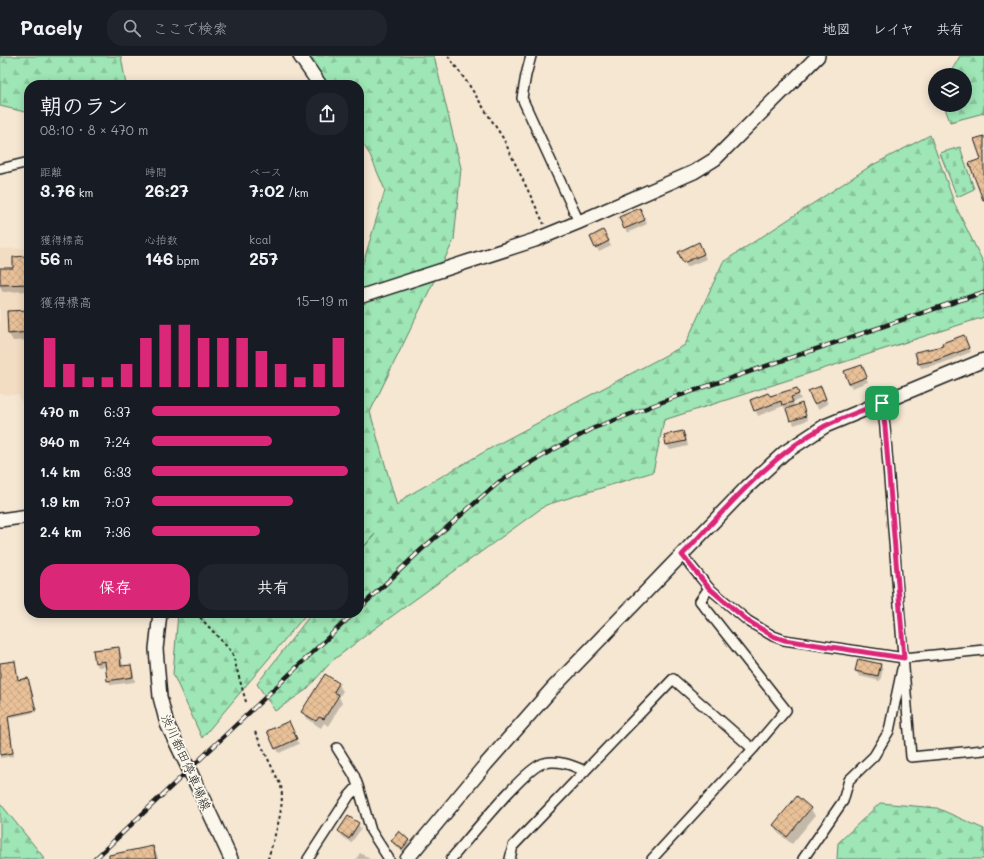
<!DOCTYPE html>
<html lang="ja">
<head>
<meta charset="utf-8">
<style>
  body { margin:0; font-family:Mali,"Klee One",sans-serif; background:#20242c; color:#f1f3f6; height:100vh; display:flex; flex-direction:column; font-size:15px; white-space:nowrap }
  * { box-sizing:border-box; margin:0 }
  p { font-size:13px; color:#9ea1a6 }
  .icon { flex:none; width:22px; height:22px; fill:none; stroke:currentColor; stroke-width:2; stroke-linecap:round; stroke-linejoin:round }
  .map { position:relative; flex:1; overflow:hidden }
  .side { position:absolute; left:24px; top:24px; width:340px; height:538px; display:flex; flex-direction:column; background:#171b24; border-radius:16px; box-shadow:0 2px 10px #0003 }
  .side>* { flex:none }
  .controls { position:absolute; left:928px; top:12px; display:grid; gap:8px }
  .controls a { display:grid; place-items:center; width:44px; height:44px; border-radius:50%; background:#171b24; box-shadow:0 2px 10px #0003; font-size:20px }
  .pin { position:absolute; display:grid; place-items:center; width:34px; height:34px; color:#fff; margin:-17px; border-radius:8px; box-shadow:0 2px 6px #0006 }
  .round { display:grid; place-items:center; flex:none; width:42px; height:42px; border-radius:16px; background:#20242c }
  .overview { display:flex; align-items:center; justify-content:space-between; height:68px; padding:0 16px }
  h1 { font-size:22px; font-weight:700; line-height:30px }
  .metrics { display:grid; grid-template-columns:repeat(3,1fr); gap:6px; height:68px; padding:4px 16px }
  .metrics div { display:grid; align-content:center }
  .metrics b { font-size:17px; font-weight:700 }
  .metrics small { font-size:11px; font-weight:400 }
  .metrics p { font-size:11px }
  .chart { height:112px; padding:8px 16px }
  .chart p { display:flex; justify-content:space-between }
  .chart svg { width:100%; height:72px; margin-top:4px; stroke:#db2777; stroke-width:6 }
  .action { display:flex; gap:8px; margin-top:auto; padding:8px 16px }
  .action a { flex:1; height:46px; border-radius:16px; background:#db2777; color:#fff; font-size:16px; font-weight:700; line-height:46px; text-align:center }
  .action a+a { background:#20242c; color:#f1f3f6 }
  ul { padding:0 16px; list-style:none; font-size:13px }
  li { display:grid; grid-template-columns:64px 48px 1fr; align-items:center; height:30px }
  li i { height:10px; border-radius:5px; background:#db2777 }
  header { display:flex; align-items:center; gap:24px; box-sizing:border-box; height:56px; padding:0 20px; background:#171b24; border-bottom:1px solid #363941 }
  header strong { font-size:19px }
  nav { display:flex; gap:22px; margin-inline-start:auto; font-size:14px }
  .search { width:280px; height:36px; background:#20242c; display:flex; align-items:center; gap:10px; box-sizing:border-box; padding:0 14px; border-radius:16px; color:#9ea1a6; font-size:15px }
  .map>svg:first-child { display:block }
  .built { fill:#f2dcc2 }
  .forest { fill:url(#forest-firs); stroke:#5d8168 }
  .cemetery { fill:url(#cemetery-stones); stroke:#5d8168 }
  .shadow { fill:#0003 }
  .building { fill:url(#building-cross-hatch); stroke:#1c1c1c }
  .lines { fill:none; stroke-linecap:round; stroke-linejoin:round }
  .street-casing { stroke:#1c1c1c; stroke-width:12 }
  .secondary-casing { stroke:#1c1c1c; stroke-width:16 }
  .path { stroke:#1c1c1c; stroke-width:2; stroke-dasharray:3 3; stroke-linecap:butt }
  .street { stroke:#fbf7ec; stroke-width:9 }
  .secondary { stroke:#fbf7ec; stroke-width:13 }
  .rail-casing { stroke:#1c1c1c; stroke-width:4.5 }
  .rail { stroke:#fbf7ec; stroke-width:3; stroke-dasharray:9; stroke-linecap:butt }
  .secondary-bridge-casing { stroke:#1c1c1c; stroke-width:16; stroke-linecap:butt }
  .secondary-bridge { stroke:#fbf7ec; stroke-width:13 }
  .route-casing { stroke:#fff; stroke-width:8 }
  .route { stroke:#db2777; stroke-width:5 }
  .labels { text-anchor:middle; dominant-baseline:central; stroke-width:3.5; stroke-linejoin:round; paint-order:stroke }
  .street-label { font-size:13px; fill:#1c1c1c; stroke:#fbf7ec }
</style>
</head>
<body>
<header>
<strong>Pacely</strong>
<div class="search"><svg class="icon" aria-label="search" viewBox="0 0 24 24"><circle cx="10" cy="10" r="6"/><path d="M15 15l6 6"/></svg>ここで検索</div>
<nav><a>地図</a><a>レイヤ</a><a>共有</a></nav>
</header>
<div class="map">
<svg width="984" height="803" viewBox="0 0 984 803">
  <defs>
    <pattern id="forest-firs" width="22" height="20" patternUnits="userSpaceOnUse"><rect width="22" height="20" fill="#9ee6b5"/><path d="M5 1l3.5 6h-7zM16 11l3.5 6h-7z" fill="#88c59b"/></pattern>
    <pattern id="cemetery-stones" width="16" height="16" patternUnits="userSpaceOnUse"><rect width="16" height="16" fill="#9ee6b5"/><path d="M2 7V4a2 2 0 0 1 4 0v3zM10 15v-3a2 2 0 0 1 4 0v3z" fill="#88c59b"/></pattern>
    <pattern id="building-cross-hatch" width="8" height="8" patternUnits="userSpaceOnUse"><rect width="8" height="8" fill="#e9c199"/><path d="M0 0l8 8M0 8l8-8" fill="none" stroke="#c7a583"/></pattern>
  </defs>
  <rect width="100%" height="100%" fill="#f6e7d3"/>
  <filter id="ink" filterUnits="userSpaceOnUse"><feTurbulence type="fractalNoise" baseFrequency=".025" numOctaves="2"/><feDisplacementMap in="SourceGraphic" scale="8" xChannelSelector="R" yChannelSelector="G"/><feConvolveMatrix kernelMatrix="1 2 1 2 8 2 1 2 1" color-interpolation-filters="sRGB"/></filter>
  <g filter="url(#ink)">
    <!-- built -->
    <path class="built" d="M 29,192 L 29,358 L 18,339 L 0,338 L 0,193 Z"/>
    <!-- forest -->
    <path class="forest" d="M 0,0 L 121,0 L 126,29 L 29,29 L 29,57 L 0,50 Z
      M 306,0 L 434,0 L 461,112 L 454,184 L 370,356 L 397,450 L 404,442 L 498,388 L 685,289 L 723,206 L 869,111 L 930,79 L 955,149 L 984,208 L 984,261 L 664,364 L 653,416 L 546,449 L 370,576 L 332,605 L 306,634 L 275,655 L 257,628 L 312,557 L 359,557 L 359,497 L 375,478 L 359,496 L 359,221 L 385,134 L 370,99 L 359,82 L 359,29 L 325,29 Z
      M 960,0 L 984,0 L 984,57 L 950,66 L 944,49 L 965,49 L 965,19 L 949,19 Z
      M 178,557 L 307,557 L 202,682 L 173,618 Z
      M 0,747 L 45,803 L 0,803 Z
      M 880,747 L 937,752 L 984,773 L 984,803 L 837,803 L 838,787 Z"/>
    <!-- cemetery -->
    <path class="cemetery" d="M 960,91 L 974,133 L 957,141 L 940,97 Z"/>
    <!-- shadow -->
    <path class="shadow" d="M 642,158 L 647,168 L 627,177 L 625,172 Z
      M 603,175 L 611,190 L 599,196 L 591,181 Z
      M 699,187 L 706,203 L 687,211 L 679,196 Z
      M 25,201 L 29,208 L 29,235 L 3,236 L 0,230 L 0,213 L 14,213 Z
      M 29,255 L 29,284 L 13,285 L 9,278 Z
      M 966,284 L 971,296 L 940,308 L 921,312 L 919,308 L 916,297 Z
      M 864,315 L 868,326 L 852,332 L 850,328 Z
      M 796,333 L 801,343 L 793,346 L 795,351 L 801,349 L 808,364 L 794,369 L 788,353 L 786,354 L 783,350 L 758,360 L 751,344 L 770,341 Z
      M 810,335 L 823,336 L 828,348 L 818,353 Z
      M 683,376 L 686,381 L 688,390 L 670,394 L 667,389 L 665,380 Z
      M 118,592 L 121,597 L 123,611 L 131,610 L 133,614 L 135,626 L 111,629 L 108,624 L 107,610 L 98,611 L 96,606 Z
      M 858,604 L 880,609 L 883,613 L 880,625 L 859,620 L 856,615 Z
      M 14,606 L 18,625 L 28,623 L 29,625 L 36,656 L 9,662 L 14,700 L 0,702 L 0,608 Z
      M 338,628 L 343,635 L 339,641 L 342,647 L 328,670 L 324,667 L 321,672 L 307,663 L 302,656 Z
      M 291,671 L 299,688 L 279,697 L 268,675 Z
      M 797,742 L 811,753 L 815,760 L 792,788 L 778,777 L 774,769 Z
      M 358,768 L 361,773 L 351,787 L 342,780 L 339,775 Z
      M 399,777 L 409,785 L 411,789 L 405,797 L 395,790 L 392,785 Z
      M 153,791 L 157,798 L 158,803 L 116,803 Z
      M 360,797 L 370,803 L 356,803 Z"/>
    <!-- building -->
    <path class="building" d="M 984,80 L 984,144 L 983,144 L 969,107 L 981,103 L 974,83 Z
      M 640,152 L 645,164 L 624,173 L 619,161 Z
      M 603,174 L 609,185 L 595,192 L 590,181 Z
      M 699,186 L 704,198 L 683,207 L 678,196 Z
      M 26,200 L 26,212 L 29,212 L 29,228 L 0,229 L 0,212 L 13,212 L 13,201 Z
      M 29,254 L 29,276 L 8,278 L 7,255 Z
      M 964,279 L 969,292 L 937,304 L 918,308 L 915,296 L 943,290 L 942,287 Z
      M 862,309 L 867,321 L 849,328 L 844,315 Z
      M 821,330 L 826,343 L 814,348 L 808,335 Z
      M 797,332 L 799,338 L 791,341 L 793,346 L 782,349 L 781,345 L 754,355 L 750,344 L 768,337 L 770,340 Z
      M 802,347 L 806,360 L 790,365 L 786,353 Z
      M 683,375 L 686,385 L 666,389 L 664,379 Z
      M 119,591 L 121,610 L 131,609 L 133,621 L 107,625 L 105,605 L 95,607 L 93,594 Z
      M 858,603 L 881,608 L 878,620 L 855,615 Z
      M 15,605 L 18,624 L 28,622 L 36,654 L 8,660 L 13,697 L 0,699 L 0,607 Z
      M 325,618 L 339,627 L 334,636 L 339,639 L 324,663 L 319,661 L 316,665 L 301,656 Z
      M 289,665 L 297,683 L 275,693 L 267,675 Z
      M 797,740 L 811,752 L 787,781 L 773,769 Z
      M 348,760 L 359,767 L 349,783 L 338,775 Z
      M 399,775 L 409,784 L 402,793 L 391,785 Z
      M 153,790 L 156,803 L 109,803 L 109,799 Z"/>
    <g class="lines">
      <!-- street casing -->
      <g class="street-casing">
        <path id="street" d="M 531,0 L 526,19 L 522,42 L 579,166
          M 0,113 L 29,106
          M 882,347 L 885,371 L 911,701 L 984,694
          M 682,499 L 709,532 L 748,565 L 773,580 L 784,584 L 904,602 L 984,594
          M 337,692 L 354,719 L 358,730 L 371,775 L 389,803
          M 308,803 L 349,740 L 358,730
          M 451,803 C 467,785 525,711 544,707 C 559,704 572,709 585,715
          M 510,803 L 513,790 L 673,623 L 753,693
          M 652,803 L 753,693 L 786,654 L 700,545 L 709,532
          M 803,803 L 843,745 L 849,724 L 874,700 L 889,675 L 902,613"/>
      </g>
      <!-- secondary casing -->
      <g class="secondary-casing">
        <path id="secondary" d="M 300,0 L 320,29
          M 359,241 L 535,184 L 579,166 L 694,116 L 715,103 L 818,0
          M 0,464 L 29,460
          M 160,557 L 156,593 L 160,641 L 167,668 L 181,697
          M 199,734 L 231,803
          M 407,803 L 486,708 L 552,633 L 747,431 L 784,397 L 825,370 L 984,304"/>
      </g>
      <!-- path -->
      <path class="path" d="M 448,0 L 469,29 L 503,82 L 544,168
        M 196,557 L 232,596 L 246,646
        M 255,676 L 281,730 C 285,754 274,780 268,803"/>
      <!-- street -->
      <use href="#street" class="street"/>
      <!-- secondary -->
      <use href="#secondary" class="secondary"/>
      <!-- rail casing -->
      <g class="rail-casing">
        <path id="rail" d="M 359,553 L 421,494 L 499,426 L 547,397 L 594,372 L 678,340 L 984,236
          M 95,803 L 354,557"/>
      </g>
      <!-- rail -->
      <use href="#rail" class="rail"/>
      <!-- secondary-bridge casing -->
      <g class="secondary-bridge-casing">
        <path id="secondary-bridge" d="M 181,697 L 199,734"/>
      </g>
      <!-- secondary-bridge -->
      <use href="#secondary-bridge" class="secondary-bridge"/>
    </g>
  </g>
  <g class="lines" filter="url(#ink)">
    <!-- route casing -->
    <g class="route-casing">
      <path id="route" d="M 882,347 L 885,371 L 904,602 L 784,584 L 773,580 L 748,565 L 709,532 L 682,499 C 726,453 768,401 825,370 C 843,361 863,354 882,347 Z"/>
    </g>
    <!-- route -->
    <use href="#route" class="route"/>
  </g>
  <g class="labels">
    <!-- street labels -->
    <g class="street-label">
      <text transform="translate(187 706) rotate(66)">渋川都田停車場線</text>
    </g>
  </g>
</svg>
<div class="controls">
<a><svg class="icon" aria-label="layers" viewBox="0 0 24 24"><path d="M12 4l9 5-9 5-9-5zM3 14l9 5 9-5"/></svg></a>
</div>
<div class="pin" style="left:882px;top:347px;background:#1e9e55"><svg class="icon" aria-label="arrive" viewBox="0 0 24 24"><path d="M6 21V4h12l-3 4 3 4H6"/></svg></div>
<section class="side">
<div class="overview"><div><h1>朝のラン</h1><p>08:10 · 8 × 470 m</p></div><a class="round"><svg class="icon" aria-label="share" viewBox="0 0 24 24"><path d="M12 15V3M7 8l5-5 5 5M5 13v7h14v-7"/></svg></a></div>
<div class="metrics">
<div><p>距離</p><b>3.76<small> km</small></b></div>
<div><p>時間</p><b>26:27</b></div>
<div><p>ペース</p><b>7:02<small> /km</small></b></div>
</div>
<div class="metrics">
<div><p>獲得標高</p><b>56<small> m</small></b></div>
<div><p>心拍数</p><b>146<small> bpm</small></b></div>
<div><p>kcal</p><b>257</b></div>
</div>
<div class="chart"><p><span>獲得標高</span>15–19 m</p>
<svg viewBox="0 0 160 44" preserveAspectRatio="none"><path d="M5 44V14M15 44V30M25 44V38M35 44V38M45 44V30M55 44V14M65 44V6M75 44V6M85 44V14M95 44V14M105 44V14M115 44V22M125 44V30M135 44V38M145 44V30M155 44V14"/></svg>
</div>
<ul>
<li><b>470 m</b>6:37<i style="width:96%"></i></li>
<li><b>940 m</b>7:24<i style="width:61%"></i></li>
<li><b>1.4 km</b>6:33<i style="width:100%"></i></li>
<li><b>1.9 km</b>7:07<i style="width:72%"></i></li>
<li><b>2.4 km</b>7:36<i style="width:55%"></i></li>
</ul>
<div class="action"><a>保存</a><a>共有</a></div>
</section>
</div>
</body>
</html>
